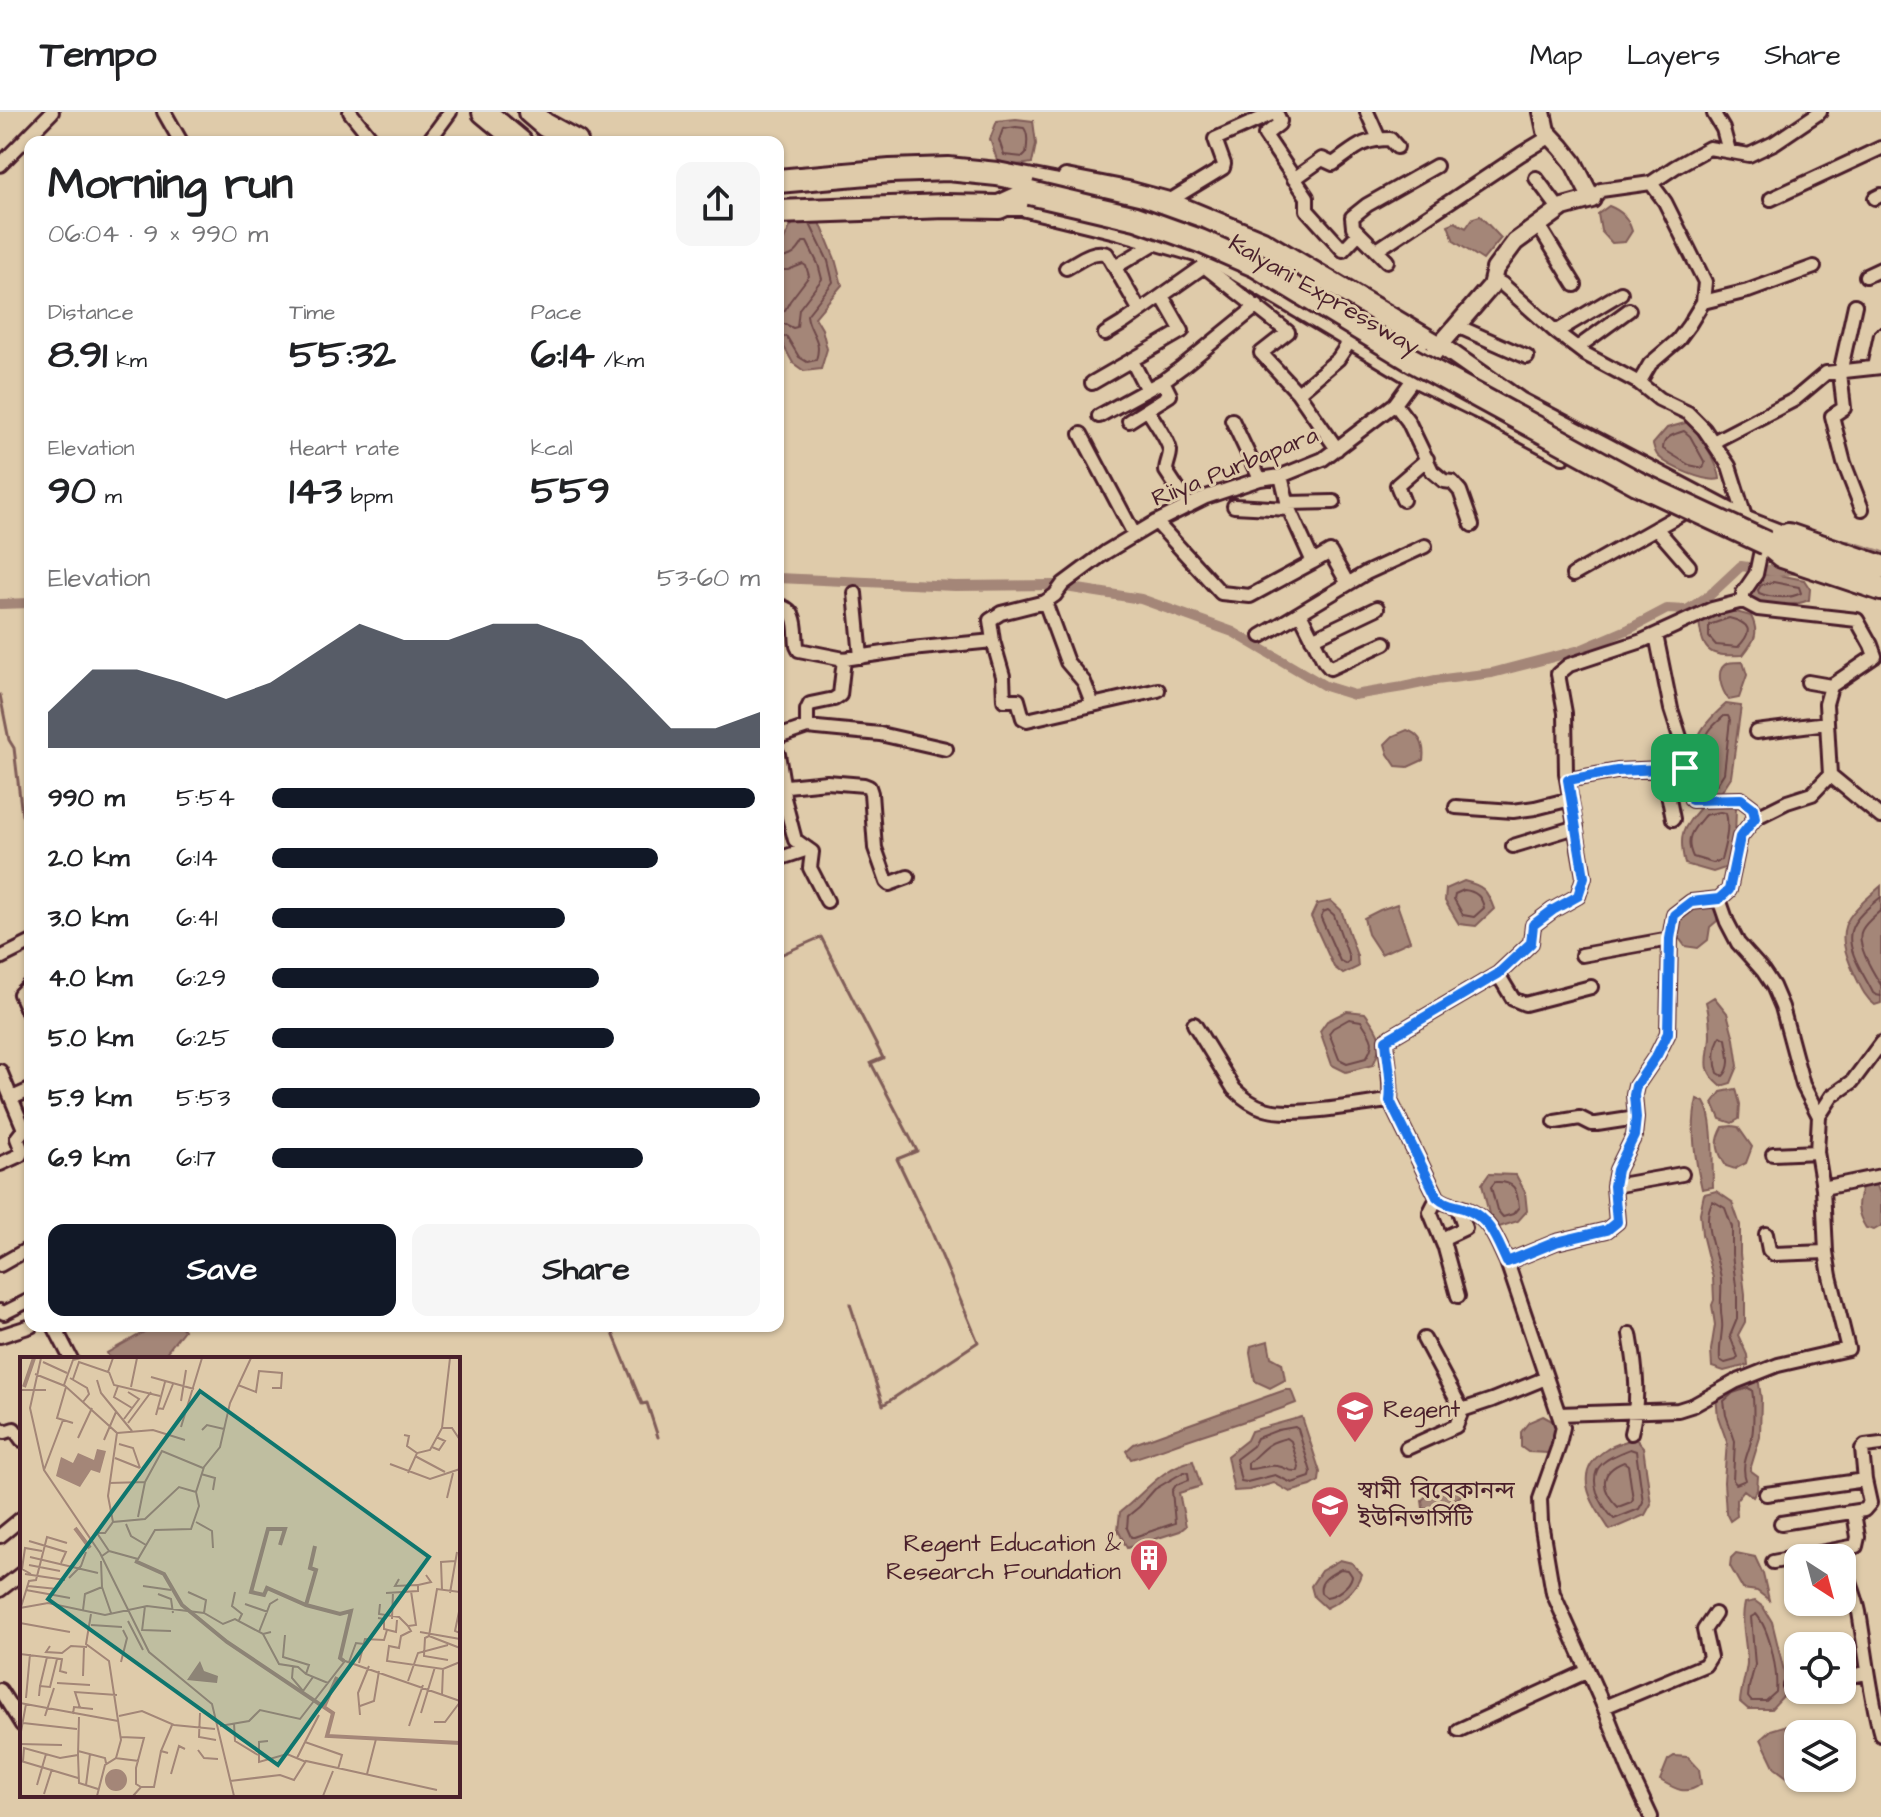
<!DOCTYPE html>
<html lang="en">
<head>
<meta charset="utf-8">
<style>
  body { margin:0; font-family:"Architects Daughter","Noto Sans Bengali",sans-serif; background:#f6f6f6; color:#202124; height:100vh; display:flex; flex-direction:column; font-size:30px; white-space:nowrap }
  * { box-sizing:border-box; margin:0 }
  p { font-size:26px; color:#757577 }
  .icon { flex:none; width:44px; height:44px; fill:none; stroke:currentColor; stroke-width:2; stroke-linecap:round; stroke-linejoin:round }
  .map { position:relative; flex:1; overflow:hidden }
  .drawer { position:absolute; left:24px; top:24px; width:760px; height:1196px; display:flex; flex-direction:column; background:#fff; border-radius:16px; box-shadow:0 2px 6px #0004 }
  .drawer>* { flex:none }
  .needle { width:52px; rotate:144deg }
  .buttons { position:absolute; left:1784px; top:1432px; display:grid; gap:16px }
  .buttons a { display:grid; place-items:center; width:72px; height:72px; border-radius:16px; background:#fff; box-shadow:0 2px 6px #0004; font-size:40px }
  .pin { position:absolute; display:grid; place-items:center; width:68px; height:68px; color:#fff; margin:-34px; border-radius:16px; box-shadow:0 4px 12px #0006 }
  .round { display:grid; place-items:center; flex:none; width:84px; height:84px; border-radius:16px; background:#f6f6f6 }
  .overview { display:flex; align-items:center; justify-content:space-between; height:136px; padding:0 24px }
  h1 { font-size:44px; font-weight:800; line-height:60px }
  .stats { display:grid; grid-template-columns:repeat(3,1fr); gap:12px; height:136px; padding:8px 24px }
  .stats div { display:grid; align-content:center }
  .stats b { font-size:40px; font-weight:800 }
  .stats small { font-size:22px; font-weight:400 }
  .stats p { font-size:22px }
  .chart { height:224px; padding:16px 24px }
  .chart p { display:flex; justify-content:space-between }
  .chart svg { width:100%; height:144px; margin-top:8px; fill:#111827; opacity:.7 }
  .primary-button { display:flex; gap:16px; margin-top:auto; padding:16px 24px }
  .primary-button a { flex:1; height:92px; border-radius:16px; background:#111827; color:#fff; font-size:32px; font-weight:800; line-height:92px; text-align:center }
  .primary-button a+a { background:#f6f6f6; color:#202124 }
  ul { padding:0 24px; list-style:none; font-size:26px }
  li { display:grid; grid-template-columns:128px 96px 1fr; align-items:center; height:60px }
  li i { height:20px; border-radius:10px; background:#111827 }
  header { display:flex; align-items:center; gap:48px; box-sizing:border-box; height:112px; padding:0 40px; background:#fff; border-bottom:2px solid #e0e0e0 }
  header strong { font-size:38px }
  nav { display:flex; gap:44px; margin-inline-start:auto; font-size:28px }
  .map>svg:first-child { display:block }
  .water { fill:#a48678; stroke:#805d59; stroke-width:2 }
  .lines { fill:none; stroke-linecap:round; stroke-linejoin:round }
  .shore { stroke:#6e484a; stroke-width:2 }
  .stream { stroke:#805d59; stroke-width:3 }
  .canal { stroke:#a48678; stroke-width:10 }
  .street-casing { stroke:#4a1f2b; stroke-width:18 }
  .secondary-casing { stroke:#4a1f2b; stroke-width:22 }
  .highway-casing { stroke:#4a1f2b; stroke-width:28 }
  .street { stroke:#dfcbaa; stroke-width:12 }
  .secondary { stroke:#dfcbaa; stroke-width:16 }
  .highway { stroke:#dfcbaa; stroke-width:22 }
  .highway-bridge-casing { stroke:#4a1f2b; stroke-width:28; stroke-linecap:butt }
  .highway-bridge { stroke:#dfcbaa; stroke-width:22 }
  .route-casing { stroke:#fff; stroke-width:16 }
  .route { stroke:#1a73e8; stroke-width:10 }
  .labels { text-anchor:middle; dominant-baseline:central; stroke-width:6; stroke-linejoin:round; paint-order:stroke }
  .street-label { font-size:24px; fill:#4a1f2b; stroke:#dfcbaa }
  .poi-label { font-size:24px; fill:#4a1f2b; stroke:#dfcbaa; text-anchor:start }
  .inset-river { fill:none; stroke:#a48678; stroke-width:4 }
  .inset-road { fill:none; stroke:#a38677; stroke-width:2 }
  .view { fill:#0f766e; fill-opacity:0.15; stroke:#0f766e; stroke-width:4 }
  .inset-edge { fill:none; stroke:#4a1f2b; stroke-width:4 }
</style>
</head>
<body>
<header>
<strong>Tempo</strong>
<nav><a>Map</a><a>Layers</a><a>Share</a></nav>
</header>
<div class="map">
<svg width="1881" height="1705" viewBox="0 0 1881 1705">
  <rect width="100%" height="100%" fill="#dfcbaa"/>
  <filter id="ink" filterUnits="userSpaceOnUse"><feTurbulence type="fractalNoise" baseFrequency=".0125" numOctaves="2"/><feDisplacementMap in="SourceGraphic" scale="16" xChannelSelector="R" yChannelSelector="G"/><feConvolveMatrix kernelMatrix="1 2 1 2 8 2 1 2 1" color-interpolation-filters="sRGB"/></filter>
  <g filter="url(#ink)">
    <!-- water -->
    <path class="water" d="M 1016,7 L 1033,9 L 1036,32 L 1032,51 C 1019,53 1009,54 997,48 L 990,27 L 997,9 Z
      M 1609,94 C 1622,99 1628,106 1632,119 L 1625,130 L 1612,131 L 1601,119 L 1598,102 Z
      M 802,103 L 817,103 L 835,147 L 842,173 L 815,205 L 822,217 L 827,237 L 821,257 L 804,259 L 793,251 L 778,224 L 778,128 L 784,128 L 790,115 Z
      M 1480,104 L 1501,126 L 1483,148 L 1454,129 L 1448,113 L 1455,110 L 1466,116 L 1473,106 Z
      M 1689,310 C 1699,321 1719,353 1720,367 C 1706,371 1669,355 1658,344 C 1655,341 1654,336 1653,332 L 1667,316 Z
      M 1774,462 L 1804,468 L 1810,477 L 1809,488 C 1791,495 1771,494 1754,489 L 1747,479 L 1757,463 Z
      M 1729,498 L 1751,504 C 1760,522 1754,529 1743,543 C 1711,544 1703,543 1699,509 L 1710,503 Z
      M 1743,550 L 1747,563 L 1739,586 L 1729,588 C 1722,579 1713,557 1728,551 C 1733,550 1738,550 1743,550 Z
      M 1726,592 L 1741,594 L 1731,665 L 1720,682 L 1702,680 C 1695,633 1687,626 1726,592 Z
      M 1407,618 C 1421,623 1425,634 1423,648 L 1408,655 L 1396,654 L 1388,642 L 1385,632 L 1393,624 Z
      M 1720,692 L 1736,694 L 1735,727 L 1728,755 L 1713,760 L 1685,752 C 1678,722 1682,717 1701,695 Z
      M 1464,769 C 1484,774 1487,778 1494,797 L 1476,814 L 1459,812 L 1445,789 L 1446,777 Z
      M 1881,774 L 1881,891 L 1875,893 C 1864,885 1860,873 1854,861 C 1832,814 1846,805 1881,774 Z
      M 1331,789 L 1341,798 L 1357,844 L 1358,855 L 1343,862 L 1334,855 L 1311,805 L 1317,792 Z
      M 1397,792 L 1410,829 L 1381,842 L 1368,822 L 1364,806 L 1380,798 Z
      M 1704,795 L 1719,797 L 1717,809 L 1710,815 L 1708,828 L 1698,836 L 1685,834 L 1676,822 L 1680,806 L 1693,798 Z
      M 1714,885 L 1727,901 L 1734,927 L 1738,954 L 1731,971 L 1721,974 C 1700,957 1709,947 1710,924 C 1710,912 1709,901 1706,890 Z
      M 1347,899 L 1365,901 C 1380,922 1385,928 1373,953 L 1346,960 L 1332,953 L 1320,919 L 1327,909 Z
      M 1736,977 L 1740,992 L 1739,1007 L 1732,1011 L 1720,1007 L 1713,991 L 1721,980 Z
      M 1697,987 L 1704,990 C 1715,1007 1712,1053 1713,1075 L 1702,1077 C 1695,1047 1690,1018 1697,987 Z
      M 1732,1014 L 1738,1015 L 1752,1035 L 1746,1051 L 1735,1057 L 1726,1054 C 1717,1039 1714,1031 1723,1015 Z
      M 1489,1062 L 1516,1063 L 1525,1080 L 1527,1099 L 1518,1109 L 1499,1115 L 1489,1102 L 1482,1072 Z
      M 1863,1073 L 1877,1074 L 1881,1085 L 1881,1114 L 1874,1118 L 1866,1116 C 1856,1100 1856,1091 1863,1073 Z
      M 1716,1079 L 1732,1090 L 1740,1113 L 1740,1142 L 1745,1182 L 1745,1210 L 1738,1223 L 1747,1243 L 1748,1253 L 1724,1259 L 1712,1255 L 1711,1238 L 1715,1213 L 1712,1193 L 1714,1188 L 1713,1166 L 1702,1122 L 1700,1101 L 1704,1082 Z
      M 155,1214 L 181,1214 L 184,1218 L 161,1247 L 110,1247 L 107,1241 Z
      M 1268,1229 L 1271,1245 L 1282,1251 L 1285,1268 L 1270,1276 L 1255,1269 L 1250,1241 L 1251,1234 Z
      M 1758,1264 L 1761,1286 L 1760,1325 L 1750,1358 L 1758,1364 L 1757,1378 L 1753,1385 L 1744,1378 L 1736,1388 L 1737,1404 L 1730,1409 L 1726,1401 L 1724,1370 L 1727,1330 L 1718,1305 L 1716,1284 Z
      M 1285,1278 L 1291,1278 L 1296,1291 C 1263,1304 1229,1314 1196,1325 C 1174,1332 1153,1341 1131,1347 L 1126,1339 L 1134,1332 Z
      M 1543,1304 L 1554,1310 L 1558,1325 L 1548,1341 L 1528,1340 L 1521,1335 L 1521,1320 L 1529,1310 Z
      M 1302,1305 L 1320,1360 L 1319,1369 L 1311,1374 L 1290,1380 L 1274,1371 L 1249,1378 L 1234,1379 L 1227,1344 L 1247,1328 L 1251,1319 Z
      M 1635,1326 L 1643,1335 L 1651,1392 L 1645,1403 L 1610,1418 C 1592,1391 1570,1361 1606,1338 C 1614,1332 1626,1330 1635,1326 Z
      M 1193,1349 L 1201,1374 L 1179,1381 L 1186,1414 L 1180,1419 L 1127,1436 L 1118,1418 L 1120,1400 C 1144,1382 1161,1355 1193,1349 Z
      M 1452,1371 L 1461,1375 L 1462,1383 L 1450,1391 L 1430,1399 L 1423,1396 L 1422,1388 L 1432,1379 Z
      M 1736,1441 L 1755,1445 L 1763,1462 L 1769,1488 L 1757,1479 L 1743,1477 L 1730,1454 L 1731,1446 Z
      M 1340,1448 L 1352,1451 L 1361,1462 C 1356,1479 1341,1489 1326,1496 L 1314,1485 L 1311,1474 L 1321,1459 Z
      M 1755,1489 L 1763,1495 L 1772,1510 L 1785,1563 L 1784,1583 L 1771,1597 L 1748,1597 L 1740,1590 C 1741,1576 1746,1563 1747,1551 C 1747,1531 1740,1510 1745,1491 Z
      M 1784,1614 L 1797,1617 L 1799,1622 L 1798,1666 L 1811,1666 L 1811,1668 L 1792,1669 L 1775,1656 L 1761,1627 L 1771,1618 Z
      M 1674,1644 L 1688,1645 L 1699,1657 L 1701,1672 C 1686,1684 1675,1677 1660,1668 L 1668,1648 Z"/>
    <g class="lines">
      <!-- shore -->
      <path class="shore" d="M 1016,15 L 1024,16 C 1029,23 1027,34 1026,42 L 1023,45 L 1004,43 L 999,28 L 1003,17 Z
        M 778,146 C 791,146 797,141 803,130 L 807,130 L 818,152 L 822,167 L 799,197 L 797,215 L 793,216 L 785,212 L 778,212
        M 778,158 L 788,158 L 803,152 L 806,154 L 809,164 L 790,189 L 785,198 L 778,200
        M 778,222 L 787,225 L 799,245 L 807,250 L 816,248 C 823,227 809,221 807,203 L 833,170 L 828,149 L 810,112
        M 1684,319 L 1690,324 L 1705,351 L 1703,356 L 1689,353 L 1663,337 C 1663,325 1674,322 1684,319 Z
        M 1773,470 L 1799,475 L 1801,481 C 1790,487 1771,486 1759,481 L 1758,478 L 1762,472 Z
        M 1729,506 C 1750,511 1754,519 1738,535 L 1716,533 L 1709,525 L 1709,513 Z
        M 1724,604 L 1728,604 L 1730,608 L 1724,661 L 1717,672 L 1712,673 C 1704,662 1701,637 1707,623 C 1710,615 1718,610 1724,604 Z
        M 1720,700 L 1726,701 C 1730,716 1725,733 1721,748 L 1713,751 L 1693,745 C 1684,726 1693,717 1705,703 Z
        M 1464,778 C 1475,779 1482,784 1484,796 L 1474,805 L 1463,803 L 1454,787 L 1455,782 Z
        M 1881,785 C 1871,793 1854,806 1851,819 C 1846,839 1865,864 1873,881 L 1876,883 L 1881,884
        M 1328,798 L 1334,803 L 1349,845 L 1349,849 L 1346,852 L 1340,849 L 1321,806 L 1323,800 Z
        M 1881,798 C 1875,804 1866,810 1862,818 C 1855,831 1874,862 1881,873
        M 1349,907 L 1361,909 C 1371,924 1377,930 1366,946 L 1347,951 L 1339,947 L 1329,921 L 1333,916 Z
        M 1721,924 L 1726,927 C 1728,940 1733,955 1723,964 L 1718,961 C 1714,950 1714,933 1721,924 Z
        M 1495,1070 C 1515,1069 1517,1077 1519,1095 L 1513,1102 L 1503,1105 L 1497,1098 L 1491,1075 Z
        M 1713,1089 L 1725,1096 L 1732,1115 L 1732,1142 L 1737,1182 L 1737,1207 L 1730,1224 L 1738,1245 L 1736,1248 L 1725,1251 L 1720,1248 C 1719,1237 1721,1228 1722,1217 C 1723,1210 1721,1205 1721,1198 C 1720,1186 1723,1174 1720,1161 C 1716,1140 1700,1108 1713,1089 Z
        M 1748,1276 L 1752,1278 C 1754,1288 1754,1314 1752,1324 C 1750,1340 1740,1351 1746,1368 L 1736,1372 L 1733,1368 L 1735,1329 L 1726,1303 L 1724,1289 L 1733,1281 Z
        M 1295,1315 L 1298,1317 L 1311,1360 L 1310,1365 L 1292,1371 L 1275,1363 L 1247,1370 L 1241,1369 L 1236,1347 L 1253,1334 L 1257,1326 L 1278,1318 Z
        M 1287,1326 L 1291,1329 L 1299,1355 L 1298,1359 C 1287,1360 1287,1355 1277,1354 C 1267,1352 1258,1358 1248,1357 L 1248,1351 C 1264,1337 1265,1331 1287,1326 Z
        M 1630,1337 L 1636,1339 L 1643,1390 L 1639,1397 L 1614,1407 C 1606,1399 1601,1391 1597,1380 C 1588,1353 1609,1345 1630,1337 Z
        M 1624,1350 L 1628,1353 L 1633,1387 L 1631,1390 L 1618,1395 C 1601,1378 1598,1360 1624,1350 Z
        M 1184,1360 L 1188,1361 L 1189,1368 L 1176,1373 L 1172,1379 L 1175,1411 L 1134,1425 L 1131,1425 L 1127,1416 L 1128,1404 L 1139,1395 L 1155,1377 Z
        M 1341,1457 L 1348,1458 L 1352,1464 C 1350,1474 1336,1484 1326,1485 L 1321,1481 C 1318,1468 1332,1462 1341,1457 Z
        M 1756,1502 C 1770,1518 1778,1559 1776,1580 L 1766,1589 L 1751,1589 L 1748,1585 L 1749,1575 L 1755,1553 L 1751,1505 Z"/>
      <!-- stream -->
      <path class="stream" d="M 0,583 L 9,628 L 14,636 L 22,703 L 30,716
        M 778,844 L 821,825 L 883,946 L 871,951 L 917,1039 L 897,1047 L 930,1116 L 978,1230 L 883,1293 L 850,1192
        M 610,1214 L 642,1292 L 647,1291 L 658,1325"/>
      <!-- canal -->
      <path class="canal" d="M 1848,433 L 1881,443
        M 778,466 L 955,474 L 1053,473 L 1141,487 L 1233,520 L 1325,574 L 1354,583 L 1403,575 L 1436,568 L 1492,561 L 1580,538 L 1629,517 L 1667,497 L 1687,498 L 1710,483 L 1741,454 L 1777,459 L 1802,457
        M 0,492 L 30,491"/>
      <!-- street casing -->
      <g class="street-casing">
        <path id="street" d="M 164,0 L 181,30
          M 350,0 L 374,30
          M 1276,0 L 1280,9 L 1279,12 L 1265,23 L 1307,85 L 1307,98 L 1343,138 L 1359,121
          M 1367,0 L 1379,27
          M 1716,0 L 1714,2 L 1723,17 L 1729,39
          M 428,30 L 450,0
          M 0,53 L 52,0
          M 1536,66 L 1560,98
          M 1294,67 L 1322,47 L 1333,52 C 1355,37 1361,27 1390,27 L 1397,35
          M 1651,71 L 1665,90 L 1705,170 L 1703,190 L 1689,213 L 1678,228 L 1650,252 L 1639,271 L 1659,287 L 1688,301 L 1704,317 L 1729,354 L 1746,408
          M 1875,86 L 1881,83
          M 1592,87 L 1601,78 L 1651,71 L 1675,55 L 1709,36 L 1749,43 L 1774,31 L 1820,0
          M 1771,87 L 1881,36
          M 1169,89 L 1223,56 L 1224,52 L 1215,27 L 1276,0
          M 1538,113 L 1575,173
          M 1377,138 L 1521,42 L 1551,24
          M 1213,146 L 1204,154 L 1288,220 L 1261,241 L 1298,281 L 1337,337
          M 1387,149 L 1353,115 L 1352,105 L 1367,93 L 1436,54
          M 1115,155 L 1157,130
          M 1066,156 C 1079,149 1093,137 1107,142 L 1140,199
          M 1866,164 L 1881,157
          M 1493,167 L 1502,172 L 1556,220 L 1585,242 L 1639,271
          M 1703,190 L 1748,179 L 1814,155
          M 1855,193 L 1840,261 L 1844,296 L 1832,304 L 1844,351 L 1862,397
          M 1457,214 L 1527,245
          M 1556,220 L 1621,181
          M 1105,222 L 1123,211 L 1204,154
          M 1577,236 L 1629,198
          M 1132,249 L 1147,278
          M 1874,255 L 1881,223
          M 1092,271 L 1182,219 L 1162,184
          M 1298,281 L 1338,247 L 1350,229
          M 1395,292 L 1408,309 L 1432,359 L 1444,369 L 1452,370 L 1460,379 L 1472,413
          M 1147,297 C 1153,307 1169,329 1170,339 C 1170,346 1166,352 1166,359 L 1189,394
          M 1099,304 L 1163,269 L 1182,255 L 1257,194
          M 1232,308 L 1260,367
          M 1129,309 L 1170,283 L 1163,269
          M 1081,322 L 1134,422
          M 1713,330 L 1794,288 L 1826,261 L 1881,255
          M 1281,364 L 1289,397 L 1313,450 L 1330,440 L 1348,472
          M 1403,388 L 1397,373 L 1427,347
          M 1288,391 L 1334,390
          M 1234,394 L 1289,397
          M 1156,410 L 1221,481 L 1250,484 L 1313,450
          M 1656,416 L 1689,454
          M 1573,463 L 1681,402
          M 855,481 L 861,545
          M 1045,490 L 1067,550 L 1084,570 L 1093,593
          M 778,494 C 799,497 795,517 797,534 L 799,538 L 844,547
          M 1300,501 L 1324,549 L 1330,556 L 1385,531
          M 1656,523 L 1671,597 L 1686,644 L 1685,656
          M 1261,524 L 1366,461 L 1425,434
          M 1312,527 L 1377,496
          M 993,529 L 1003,564 L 1004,588 L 1018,588 L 1023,606 L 1027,608 L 1158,578
          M 1808,570 L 1831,574
          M 807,615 L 880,622 L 946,637
          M 1756,620 L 1827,611
          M 778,625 L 807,615 L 807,598 L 810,592 L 834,587 L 840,583 L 844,547 L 911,537 L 993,529 L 990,508 L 1001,501 L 1045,490 L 1055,483 L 1063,472 L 1106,440 L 1156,410 L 1206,385 L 1260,367 L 1281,364 L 1323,347 L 1395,292 L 1414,266
          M 778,642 L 783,672 L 787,674 L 827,670 L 864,673 L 869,675 L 871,681 L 875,736 L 887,770 L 889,772 L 908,765
          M 1663,657 L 1673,707
          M 1830,663 L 1881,705
          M 1568,668 L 1617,659 L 1685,656 L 1692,688 L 1741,687 L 1753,696 L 1755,706
          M 783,672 L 784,686 L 795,728 L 812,740 L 810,756 L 827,789
          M 1456,695 L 1513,699 L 1535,696 L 1571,687
          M 1513,734 L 1576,715
          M 778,747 L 808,737
          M 1719,787 L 1727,810 L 1738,831 L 1763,859 L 1773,874 L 1782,895 L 1803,973 L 1819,1004
          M 1582,843 L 1670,827
          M 0,846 L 30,831
          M 1498,862 L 1513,887 L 1525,892 L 1591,875
          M 30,872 L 20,882 L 30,904
          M 1194,912 L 1234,977 C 1243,986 1252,993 1265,997 C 1292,1006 1359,992 1390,989
          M 0,959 L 24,1017 L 17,1026 L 22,1039 L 20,1043 L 0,1052
          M 12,986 L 30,978
          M 1555,1010 L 1580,1006 L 1592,1012 L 1597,1012 L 1636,1006
          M 1773,1042 L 1817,1040
          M 1614,1074 L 1682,1062
          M 1823,1076 L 1881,1064
          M 1440,1088 L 1434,1092 L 1430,1100 L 1444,1134
          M 1457,1094 L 1465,1116 L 1446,1125 L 1443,1129 L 1458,1184
          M 1766,1122 L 1769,1138 L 1774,1142 L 1826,1140
          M 1507,1150 C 1497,1129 1490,1107 1468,1098 C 1457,1093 1446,1094 1437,1085 L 1390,989 C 1392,969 1387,948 1386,928 L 1498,862 L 1531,831 L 1533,813 L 1553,798 L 1578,784 L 1584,765 L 1566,661 L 1565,601 L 1558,562 L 1569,553 L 1642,529 L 1712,497 L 1743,489
          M 0,1153 L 30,1136
          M 0,1199 L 4,1201 L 30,1188
          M 54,1214 L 71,1247
          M 1630,1222 C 1636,1256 1640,1287 1631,1321
          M 0,1224 L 31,1214
          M 1424,1227 L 1462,1298 L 1492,1288 L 1546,1266
          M 1559,1302 L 1678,1298 L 1694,1293 L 1735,1270 L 1778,1253 L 1848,1237 L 1830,1164 L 1826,1140 L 1823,1076 L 1817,1040 L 1819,1004 L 1832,984 L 1852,970 L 1881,931
          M 0,1317 L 5,1320 L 14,1317 L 22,1328
          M 1407,1336 L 1456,1314 L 1462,1298
          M 1766,1382 L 1865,1368 L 1862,1337 L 1865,1334 L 1881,1332
          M 1781,1411 L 1864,1398 L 1870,1391 L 1865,1368
          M 0,1424 L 22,1406
          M 1842,1446 C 1847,1465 1855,1481 1859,1500 C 1866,1541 1870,1583 1881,1623
          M 1773,1450 L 1856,1434 L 1858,1425 L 1854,1401
          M 0,1478 L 22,1461
          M 1842,1565 L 1868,1561
          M 1790,1574 L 1798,1573
          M 0,1578 L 22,1613
          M 1604,1595 L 1705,1553 L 1710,1545 L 1704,1518 L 1715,1502
          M 1459,1618 L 1588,1559
          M 1651,1705 L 1629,1658 L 1604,1595 L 1553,1481 L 1541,1410 L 1540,1387 L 1558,1336 L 1563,1315 L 1507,1150 L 1556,1130 L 1607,1118 L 1617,1110 L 1614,1074 L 1617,1058 L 1634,1024 L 1636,1006 L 1634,983 L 1636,974 L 1657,943 L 1668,921 L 1670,827 L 1674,803 L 1691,790 L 1719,787 L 1729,778 L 1740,725 L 1755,706 L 1787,690 L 1812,682 L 1830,663 L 1826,592 L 1831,574 L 1875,544 L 1871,533 L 1857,508 L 1758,497 L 1743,489 L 1743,481 L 1756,462 L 1761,438"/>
      </g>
      <!-- secondary casing -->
      <g class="secondary-casing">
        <path id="secondary" d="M 1066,66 L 1128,78 L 1169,89 L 1263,128 L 1440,233 L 1520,289 L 1746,408 L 1782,422
          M 1004,95 L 1022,95 L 1120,119 L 1213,146 L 1414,266 L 1477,297 L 1563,343
          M 1417,263 L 1440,233 L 1491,174 L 1495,157 L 1515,130 L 1563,95 L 1592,87 L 1573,50 L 1561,35 L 1546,19 L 1542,0"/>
      </g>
      <!-- highway casing -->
      <g class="highway-casing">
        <path id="highway" d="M 484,0 L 520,30
          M 530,0 L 545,13 L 576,30
          M 778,69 L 890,59 L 948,57 L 997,62 L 1053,73 L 1156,100 L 1224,125 L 1307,171 L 1416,238
          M 778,100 L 946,94 L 999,95 L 1030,81
          M 1766,426 L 1780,427 L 1788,423 L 1881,455
          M 1766,431 L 1782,444 L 1881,477"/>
      </g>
      <!-- street -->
      <use href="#street" class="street"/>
      <!-- secondary -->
      <use href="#secondary" class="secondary"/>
      <!-- highway -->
      <use href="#highway" class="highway"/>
      <!-- highway-bridge casing -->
      <g class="highway-bridge-casing">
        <path id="highway-bridge" d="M 1030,81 L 1136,106 L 1200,129 L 1257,154 L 1410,247 L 1637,371 L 1766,431"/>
      </g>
      <!-- highway-bridge -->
      <use href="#highway-bridge" class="highway-bridge"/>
    </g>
  </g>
  <g class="lines" filter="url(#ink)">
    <!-- route casing -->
    <g class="route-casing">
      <path id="route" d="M 1685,656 L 1692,688 L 1741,687 L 1753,696 L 1755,706 L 1740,725 L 1729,778 L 1719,787 L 1691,790 L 1674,803 L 1670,827 L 1668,921 L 1657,943 L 1636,974 L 1634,983 L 1636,1006 L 1634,1024 L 1617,1058 L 1614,1074 L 1617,1110 L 1607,1118 L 1556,1130 L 1507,1150 C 1497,1129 1490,1107 1468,1098 C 1457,1093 1446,1094 1437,1085 L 1390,989 C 1393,969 1387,948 1386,928 L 1498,862 L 1531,831 L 1533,813 L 1553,798 L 1578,784 L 1584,765 L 1568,668 L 1617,659 Z"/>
    </g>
    <!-- route -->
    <use href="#route" class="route"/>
  </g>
  <!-- icons -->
  <defs>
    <g id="university-pin" transform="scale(2)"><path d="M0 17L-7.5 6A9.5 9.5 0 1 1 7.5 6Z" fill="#d1495b" stroke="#dfcbaa"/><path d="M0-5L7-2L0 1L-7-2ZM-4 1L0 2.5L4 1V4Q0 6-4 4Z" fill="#fff"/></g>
    <g id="building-pin" transform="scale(2)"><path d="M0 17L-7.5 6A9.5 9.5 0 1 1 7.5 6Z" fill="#d1495b" stroke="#dfcbaa"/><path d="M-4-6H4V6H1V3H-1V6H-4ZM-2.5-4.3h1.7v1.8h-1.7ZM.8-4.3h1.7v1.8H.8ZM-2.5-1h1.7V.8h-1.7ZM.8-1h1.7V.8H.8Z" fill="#fff"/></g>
  </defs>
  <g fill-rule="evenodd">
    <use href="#university-pin" x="1355" y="1298"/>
    <use href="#university-pin" x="1330" y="1393"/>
    <use href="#building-pin" x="1149" y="1446"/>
  </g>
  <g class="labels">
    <!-- street labels -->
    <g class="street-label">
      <text transform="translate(1324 183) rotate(30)">Kalyani Expressway</text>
      <text transform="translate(1235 355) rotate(-22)">Riiya Purbapara</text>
    </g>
    <!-- poi labels -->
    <g class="poi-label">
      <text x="1383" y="1298">Regent</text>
      <text x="1358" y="1379">স্বামী বিবেকানন্দ<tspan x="1358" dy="28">ইউনিভার্সিটি</tspan></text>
      <text x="1121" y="1432" text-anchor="end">Regent Education &amp;<tspan x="1121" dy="28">Research Foundation</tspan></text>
    </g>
  </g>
  <!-- overview -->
  <g transform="translate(20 1245)">
    <rect width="440" height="440" fill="#dfcbaa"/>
    <path d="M 77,92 L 86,94 L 80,116 L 71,113 L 60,130 L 36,119 L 41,100 L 53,106 L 58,96 L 74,103 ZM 180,304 L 184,314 L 198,319 L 197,326 L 167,323 ZM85 423a11 11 0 1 1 22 0a11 11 0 1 1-22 0Z" fill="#a48678"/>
    <path class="inset-river" d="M 4,30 L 14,1M 55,171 L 70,191M 260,188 L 265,172 L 248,172 L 231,235 L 244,238 L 247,231 L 286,248 L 320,257 L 331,254 L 320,301 L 324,304M 115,204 L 144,217 L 162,248 L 207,285 L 313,356 L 307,379 L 440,386M 286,248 L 296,213 L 290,211 L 295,189M 304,350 L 317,320"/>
    <path class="inset-road" d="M 21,1 L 10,51 L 24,113 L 80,196 L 129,295 L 192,347 L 214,439M 61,1 L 53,3 L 44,28 L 97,76 L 88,139 L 93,165M 23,5 L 47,16M 89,15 L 94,28 L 140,39M 15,17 L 45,29M 131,20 L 174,32M 50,21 L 67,31 L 69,37 L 63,45M 53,22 L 59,5 L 88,15 L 93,1M 77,23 L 81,36 L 112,74M 218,28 L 236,35 L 239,14 L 262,16 L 261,31 L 252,31M 98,29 L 94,40 L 112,51M 46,30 L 37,61 L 53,66M 111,30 L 117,1M 0,33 L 26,33M 161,44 L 166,13M 137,51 L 143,52 L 153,27M 136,58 L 145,25M 104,62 L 119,42 L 108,35M 108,66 L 131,35M 161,70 L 182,1M 422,71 L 432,71 L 440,83M 182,73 L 187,68 L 204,72M 97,76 L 133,73 L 165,83M 384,78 L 389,79 L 387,89 L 397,96M 58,81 L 72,51M 84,83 L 96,55M 99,87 L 113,91 L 120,111M 412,90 L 419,93 L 425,84 L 416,80M 395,99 L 425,115M 95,101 L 120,111M 370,107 L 410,122 L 440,112M 24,113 L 43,63M 388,116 L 397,96 L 410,93 L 422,71 L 430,1M 181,117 L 195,121 L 193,133M 89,126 L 125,125 L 142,94 L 183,111M 427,141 L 433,116M 118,160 L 125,125M 176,165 L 192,174 L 193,191M 106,167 L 111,179 L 126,188M 9,184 L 46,195 L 41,206M 89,194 L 118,202 L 135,173 L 171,172 L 179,149 L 176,135M 82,199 L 89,194 L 77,176 L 85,176 L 93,165 L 125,162 L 159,130 L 176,135 L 184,110 L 200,90 L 210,46 L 231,1M 10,200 L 78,216M 9,208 L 40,214M 5,217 L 45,223M 11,217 L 2,212 L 5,191 L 22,194M 49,221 L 61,209 L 66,195M 379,222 L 375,229 L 398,228M 8,229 L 37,232M 123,229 L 151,233M 82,230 L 91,256M 6,233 L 50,241M 422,233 L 421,205 L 435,204M 391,234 L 396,268 L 388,269 L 391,274 L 381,279 L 379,291 L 369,289 L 367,304 L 423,312 L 440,305M 168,235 L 186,243 L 184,256M 215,235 L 212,249 L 222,257 L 219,263M 366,236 L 398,234 L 398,228 L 411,225 L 406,218M 430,236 L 437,195M 138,237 L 151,242 L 153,256M 225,247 L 248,255M 360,247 L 359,257 L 379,260 L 388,269M 1,250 L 9,224 L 16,223 L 27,180 L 47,186M 440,250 L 435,274 L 440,276M 0,251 L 28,246 L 85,258 L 127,249 L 184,256 L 203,267 L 215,262 L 243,277 L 251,275M 63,253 L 65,237 L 82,230 L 81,204M 71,257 L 66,287 L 89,304 L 101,383 L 96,401 L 85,408 L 77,439M 358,261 L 364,262 L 364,272 L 376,275 L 377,263M 372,262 L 373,235M 108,264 L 123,293M 0,266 L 50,275M 71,268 L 102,270M 122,273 L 151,274M 122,274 L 125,249M 239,275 L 250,247 L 258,242M 400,275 L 440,282M 243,277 L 259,307 L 278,310 L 286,317M 265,278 L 263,300 L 289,308 L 286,317 L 308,326M 409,279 L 440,291M 30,289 L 26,295 L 42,296 L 51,289 L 67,290M 0,297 L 42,302 L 40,314 L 47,316M 428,303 L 404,299 L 405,281 L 409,279 L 417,232 L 440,235M 101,305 L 107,281 L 103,273M 329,305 L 336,286 L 344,287M 339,306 L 345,282 L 364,283 L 367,273M 273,309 L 272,321 L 283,334 L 293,320M 63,319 L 64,290M 388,324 L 398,296 L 428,288M 37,326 L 70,328M 20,329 L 27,300M 422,338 L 423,312M 19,339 L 20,329 L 30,330 L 37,302M 6,341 L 10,297M 0,346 L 98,364M 340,349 L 354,344 L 359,314M 60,351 L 55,335 L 97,338M 180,356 L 179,380 L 196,383M 401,356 L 415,310M 53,357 L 54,350 L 73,352M 340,358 L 338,336 L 349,309M 25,359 L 34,331M 99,359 L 122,354 L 154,368 L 195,372M 414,365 L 425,365 L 440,345M 3,366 L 57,372M 214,366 L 215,384 L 238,398M 200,369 L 229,364 L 240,353 L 280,362 L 325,304 L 440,344M 389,369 L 403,328M 0,380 L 6,347M 101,380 L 124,381 L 116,411 L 116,427 L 121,430M 248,384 L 239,385 L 239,405 L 267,397 L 286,405M 285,385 L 299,358M 0,387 L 42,388M 178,393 L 184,401 L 198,402M 58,394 L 85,401 L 86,406M 148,396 L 141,394 L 152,368M 58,398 L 59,360M 95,401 L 119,404M 277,401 L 285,385 L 322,398 L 318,412M 1,404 L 58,421M 3,405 L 4,391 L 40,401 L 58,398 L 59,426 L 78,432M 151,417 L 159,389 L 165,392M 347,417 L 356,382M 210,424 L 260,418 L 274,423 L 286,404 L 417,433M 17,428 L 26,397M 66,428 L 70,397M 24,437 L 32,412M 113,439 L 121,430 L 134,430 L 141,394M 303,439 L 313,414"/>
    <path class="view" d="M 180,34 L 409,200 L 258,408 L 28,242 Z"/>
    <rect width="440" height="440" class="inset-edge"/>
  </g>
</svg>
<div class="buttons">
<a><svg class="needle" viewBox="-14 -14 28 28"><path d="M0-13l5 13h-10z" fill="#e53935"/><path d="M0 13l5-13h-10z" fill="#757577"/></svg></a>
<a><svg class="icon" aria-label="locate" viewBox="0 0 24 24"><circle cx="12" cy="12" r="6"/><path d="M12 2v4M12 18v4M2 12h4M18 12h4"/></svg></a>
<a><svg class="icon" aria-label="layers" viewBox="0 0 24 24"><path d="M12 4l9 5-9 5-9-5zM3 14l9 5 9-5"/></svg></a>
</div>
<div class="pin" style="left:1685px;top:656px;background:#1e9e55"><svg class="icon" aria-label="arrive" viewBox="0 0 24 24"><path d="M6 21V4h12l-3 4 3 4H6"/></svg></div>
<section class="drawer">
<div class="overview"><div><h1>Morning run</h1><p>06:04 · 9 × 990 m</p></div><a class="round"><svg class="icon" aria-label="share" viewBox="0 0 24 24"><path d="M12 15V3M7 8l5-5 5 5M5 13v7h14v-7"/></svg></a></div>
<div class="stats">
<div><p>Distance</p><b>8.91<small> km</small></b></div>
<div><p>Time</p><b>55:32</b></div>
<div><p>Pace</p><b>6:14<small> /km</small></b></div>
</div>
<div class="stats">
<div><p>Elevation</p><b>90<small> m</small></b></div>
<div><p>Heart rate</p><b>143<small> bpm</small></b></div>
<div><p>kcal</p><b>559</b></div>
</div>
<div class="chart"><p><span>Elevation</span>53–60 m</p>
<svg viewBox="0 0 160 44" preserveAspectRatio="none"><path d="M0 44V33L10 20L20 20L30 24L40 29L50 24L60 15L70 6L80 11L90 11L100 6L110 6L120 11L130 24L140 38L150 38L160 33V44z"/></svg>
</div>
<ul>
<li><b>990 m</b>5:54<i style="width:99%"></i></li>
<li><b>2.0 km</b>6:14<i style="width:79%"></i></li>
<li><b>3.0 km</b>6:41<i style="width:60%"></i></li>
<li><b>4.0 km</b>6:29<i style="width:67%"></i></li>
<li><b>5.0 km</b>6:25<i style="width:70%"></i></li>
<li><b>5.9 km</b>5:53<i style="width:100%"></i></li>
<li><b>6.9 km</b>6:17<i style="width:76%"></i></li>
</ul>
<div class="primary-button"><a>Save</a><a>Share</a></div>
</section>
</div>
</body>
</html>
